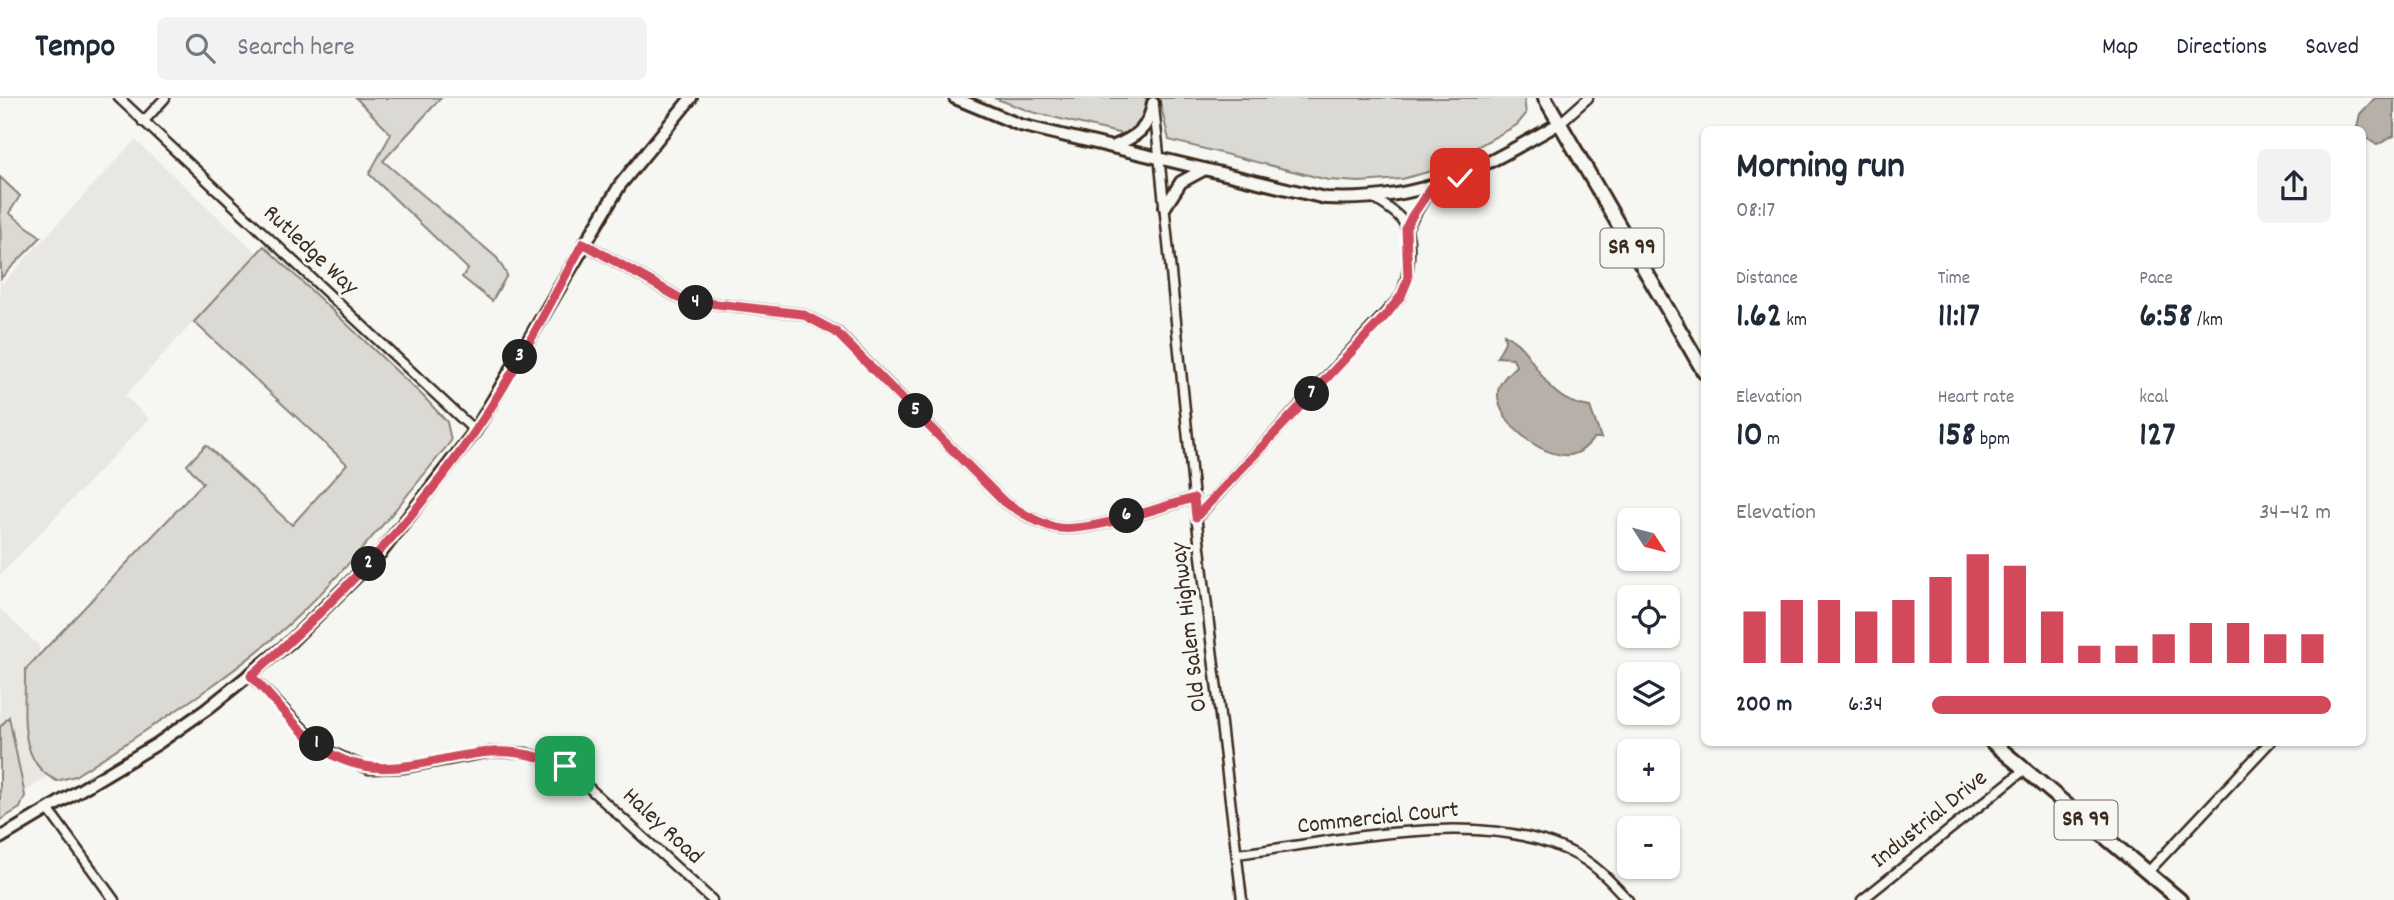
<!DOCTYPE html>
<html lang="en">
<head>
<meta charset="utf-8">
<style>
  body { margin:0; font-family:Dekko,sans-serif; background:#f2f2f3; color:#1f2937; height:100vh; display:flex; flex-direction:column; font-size:26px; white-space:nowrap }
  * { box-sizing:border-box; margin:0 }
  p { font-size:23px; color:#747a83 }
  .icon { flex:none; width:38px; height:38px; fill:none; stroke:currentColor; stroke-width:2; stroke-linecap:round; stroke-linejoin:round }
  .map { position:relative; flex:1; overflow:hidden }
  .side { position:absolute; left:1701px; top:28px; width:665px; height:620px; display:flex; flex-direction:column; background:#fff; border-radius:10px; box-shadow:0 2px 5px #0004 }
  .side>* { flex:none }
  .needle { width:46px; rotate:126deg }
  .buttons { position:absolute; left:1617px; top:410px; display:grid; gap:14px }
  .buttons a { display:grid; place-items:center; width:63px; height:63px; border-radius:10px; background:#fff; box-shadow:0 2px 5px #0004; font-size:35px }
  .pin { position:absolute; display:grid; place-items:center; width:60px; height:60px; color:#fff; margin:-30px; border-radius:14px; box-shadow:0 4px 10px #0006 }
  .km { position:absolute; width:35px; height:35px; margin:-18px; border-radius:50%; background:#222; color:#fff; font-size:19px; line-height:35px; text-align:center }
  .round { display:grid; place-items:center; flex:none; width:74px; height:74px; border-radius:10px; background:#f2f2f3 }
  .summary { display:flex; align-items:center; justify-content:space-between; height:119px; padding:0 35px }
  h1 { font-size:38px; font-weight:700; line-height:52px }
  .metrics { display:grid; grid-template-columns:repeat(3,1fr); gap:10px; height:119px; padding:7px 35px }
  .metrics div { display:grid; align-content:center }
  .metrics b { font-size:35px; font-weight:700 }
  .metrics small { font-size:19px; font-weight:400 }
  .metrics p { font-size:19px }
  .chart { height:196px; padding:14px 35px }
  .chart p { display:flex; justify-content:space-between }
  .chart svg { width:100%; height:126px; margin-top:7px; stroke:#d1495b; stroke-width:6 }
  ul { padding:0 35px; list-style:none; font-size:23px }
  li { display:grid; grid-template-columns:112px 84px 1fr; align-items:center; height:52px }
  li i { height:18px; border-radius:9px; background:#d1495b }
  header { display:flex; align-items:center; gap:42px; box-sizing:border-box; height:98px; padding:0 35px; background:#fff; border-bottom:2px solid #e0e1e3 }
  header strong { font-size:33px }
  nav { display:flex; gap:38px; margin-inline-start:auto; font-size:24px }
  .search { width:490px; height:63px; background:#f2f2f3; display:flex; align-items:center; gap:18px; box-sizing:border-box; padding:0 24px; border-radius:10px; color:#747a83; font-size:26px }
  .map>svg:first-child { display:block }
  .built { fill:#e8e7e2 }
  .green { fill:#dad9d3; stroke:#8a8278; stroke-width:2 }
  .water { fill:#b6b0a9; stroke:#857a71; stroke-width:2 }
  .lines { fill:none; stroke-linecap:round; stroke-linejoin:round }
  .minor-casing { stroke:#3b2a1e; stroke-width:13 }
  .secondary-casing { stroke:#3b2a1e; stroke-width:16 }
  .primary-casing { stroke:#3b2a1e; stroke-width:18 }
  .minor { stroke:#f6f6f2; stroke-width:8 }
  .secondary { stroke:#f6f6f2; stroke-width:10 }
  .primary { stroke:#f6f6f2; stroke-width:12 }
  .route-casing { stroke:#fff; stroke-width:14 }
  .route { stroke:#d1495b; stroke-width:9 }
  .labels { text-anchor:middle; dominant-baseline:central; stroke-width:6; stroke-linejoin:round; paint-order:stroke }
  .shield { fill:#f6f6f2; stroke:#73675e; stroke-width:2 }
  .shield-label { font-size:23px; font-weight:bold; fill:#3b2a1e }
  .street-label { font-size:24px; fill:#3b2a1e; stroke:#f6f6f2 }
</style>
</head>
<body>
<header>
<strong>Tempo</strong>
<div class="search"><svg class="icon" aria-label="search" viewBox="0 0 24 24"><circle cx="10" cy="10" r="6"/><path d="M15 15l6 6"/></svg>Search here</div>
<nav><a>Map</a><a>Directions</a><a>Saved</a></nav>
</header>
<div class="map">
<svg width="2394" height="802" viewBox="0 0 2394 802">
  <rect width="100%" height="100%" fill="#f6f6f2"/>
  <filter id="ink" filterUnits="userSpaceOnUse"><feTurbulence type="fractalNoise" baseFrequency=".0143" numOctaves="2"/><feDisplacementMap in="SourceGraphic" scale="14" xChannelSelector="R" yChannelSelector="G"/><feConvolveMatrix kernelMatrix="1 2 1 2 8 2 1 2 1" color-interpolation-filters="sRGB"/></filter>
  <g filter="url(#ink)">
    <!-- built -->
    <path class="built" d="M 135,42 L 257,155 L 125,298 L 149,321 L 0,477 L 0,183 L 3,185 Z
      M 0,511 L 39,548 L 45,680 L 0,710 Z"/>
    <!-- green -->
    <path class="green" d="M 356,0 L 441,0 L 383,63 L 497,160 L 507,177 L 492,203 L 462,179 L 468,171 L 369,76 L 391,36 Z
      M 994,0 L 1147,0 C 1148,20 1141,29 1122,36 L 1032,14 Z
      M 1159,0 L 1524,0 L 1526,16 L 1517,27 L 1435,72 L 1402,81 L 1359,84 L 1328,82 L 1169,42 Z
      M 0,79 L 20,98 L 9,115 L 41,139 L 1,180 Z
      M 264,148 L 423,298 L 447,324 L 451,343 C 403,403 355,463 300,516 C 233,580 152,628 75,678 L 57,683 C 15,664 26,610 25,572 L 203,385 L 187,367 L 206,347 L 292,427 L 347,366 L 194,224 Z
      M 9,619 L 25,698 L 20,710 L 0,722 L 0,629 Z"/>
    <!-- water -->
    <path class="water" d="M 2375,0 L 2394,0 L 2394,38 L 2377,47 L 2363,38 L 2362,32 L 2357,29 L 2360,16 Z
      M 1504,236 C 1542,256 1537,302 1590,309 L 1601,340 L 1594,340 C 1589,346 1584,352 1577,355 C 1549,367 1496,325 1498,295 C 1498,284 1509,275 1516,268 L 1513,260 L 1497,259 L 1505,244 Z"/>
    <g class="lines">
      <!-- minor casing -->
      <g class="minor-casing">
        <path id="minor" d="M 119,0 L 475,333
          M 1154,8 L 1194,400 L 1242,802
          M 143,24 L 165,0
          M 1560,25 L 1588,0
          M 1407,130 L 1431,90
          M 583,145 L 683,202 L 802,216 L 837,234 L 1004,404 C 1021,414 1038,426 1058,430 C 1089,435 1161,409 1194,400
          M 1197,419 L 1401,198 C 1408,180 1415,139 1402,122 C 1395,113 1384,107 1375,101
          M 251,578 L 322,650 L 369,671 L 403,670 L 491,654 L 526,655 L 565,668 L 712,802
          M 48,711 L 114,802
          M 1237,756 C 1337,744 1490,706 1580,759 C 1599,770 1613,786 1628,802
          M 2148,774 L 2270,644
          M 1862,802 L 2023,673"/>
      </g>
      <!-- secondary casing -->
      <g class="secondary-casing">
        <path id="secondary" d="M 955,0 L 1020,27 L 1325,100 C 1424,105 1477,72 1560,25
          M 1112,49 C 1136,39 1149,31 1153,5
          M 1165,109 L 1181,84 L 1205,71
          M 0,740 L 157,646 L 207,611 L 290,544 L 382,453 L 475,333 L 620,87 L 691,0"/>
      </g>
      <!-- primary casing -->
      <g class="primary-casing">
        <path id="primary" d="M 1545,0 L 1704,274
          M 1992,644 L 2180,802"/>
      </g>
      <!-- minor -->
      <use href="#minor" class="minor"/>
      <!-- secondary -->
      <use href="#secondary" class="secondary"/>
      <!-- primary -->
      <use href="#primary" class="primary"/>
    </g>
  </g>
  <g class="lines" filter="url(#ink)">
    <!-- route casing -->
    <g class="route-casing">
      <path id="route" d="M 565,668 C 540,659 519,652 492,654 C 433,657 377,690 322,650 C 296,631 274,601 251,578 C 335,505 410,427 474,335 C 515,275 548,209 583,145 L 683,202 L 802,216 L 836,234 L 1004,404 C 1022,414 1039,427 1059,430 C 1093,434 1159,409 1194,400 L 1196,419 L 1387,216 L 1401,198 L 1408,181 L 1406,130 L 1412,118 L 1431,90 L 1460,80"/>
    </g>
    <!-- route -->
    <use href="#route" class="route"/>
  </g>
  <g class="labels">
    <!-- shield labels -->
    <g class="shield">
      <rect x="1600.5" y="130.5" width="63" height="39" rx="5"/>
      <rect x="2054.5" y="702.5" width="63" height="39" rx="5"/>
    </g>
    <g class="shield-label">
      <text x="1632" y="150">SR 99</text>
      <text x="2086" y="722">SR 99</text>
    </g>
    <!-- street labels -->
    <g class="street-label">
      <text transform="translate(310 153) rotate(43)">Rutledge Way</text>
      <text transform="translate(1190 529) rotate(-97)">Old Salem Highway</text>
      <text transform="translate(1378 721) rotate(-6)">Commercial Court</text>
      <text transform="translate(1930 722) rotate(-39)">Industrial Drive</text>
      <text transform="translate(662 729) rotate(43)">Haley Road</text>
    </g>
  </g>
</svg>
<div class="buttons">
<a><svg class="needle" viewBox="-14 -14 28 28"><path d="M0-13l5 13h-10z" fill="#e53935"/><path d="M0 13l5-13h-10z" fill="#747a83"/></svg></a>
<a><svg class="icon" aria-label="locate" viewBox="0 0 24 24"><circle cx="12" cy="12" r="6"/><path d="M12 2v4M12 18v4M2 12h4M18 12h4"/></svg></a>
<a><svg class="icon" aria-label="layers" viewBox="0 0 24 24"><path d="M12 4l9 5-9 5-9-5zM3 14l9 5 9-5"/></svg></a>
<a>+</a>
<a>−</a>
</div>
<div class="pin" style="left:565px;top:668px;background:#1e9e55"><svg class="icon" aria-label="arrive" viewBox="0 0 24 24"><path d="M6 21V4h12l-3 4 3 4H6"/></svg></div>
<div class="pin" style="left:1460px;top:80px;background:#d93025"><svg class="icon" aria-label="check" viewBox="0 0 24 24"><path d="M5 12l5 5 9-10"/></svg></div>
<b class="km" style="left:317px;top:646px">1</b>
<b class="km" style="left:369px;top:466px">2</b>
<b class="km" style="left:520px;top:259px">3</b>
<b class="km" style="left:696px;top:205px">4</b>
<b class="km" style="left:916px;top:313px">5</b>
<b class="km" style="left:1127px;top:418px">6</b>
<b class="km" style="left:1312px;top:296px">7</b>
<section class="side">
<div class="summary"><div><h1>Morning run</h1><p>08:17</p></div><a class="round"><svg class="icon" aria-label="share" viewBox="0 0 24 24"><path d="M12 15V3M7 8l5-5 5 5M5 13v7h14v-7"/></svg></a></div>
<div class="metrics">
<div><p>Distance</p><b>1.62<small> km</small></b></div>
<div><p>Time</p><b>11:17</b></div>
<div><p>Pace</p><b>6:58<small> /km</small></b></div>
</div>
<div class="metrics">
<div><p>Elevation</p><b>10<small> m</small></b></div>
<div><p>Heart rate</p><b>158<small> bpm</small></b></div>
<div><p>kcal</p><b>127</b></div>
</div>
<div class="chart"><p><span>Elevation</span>34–42 m</p>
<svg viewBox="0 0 160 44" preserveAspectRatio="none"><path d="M5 44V26M15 44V22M25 44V22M35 44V26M45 44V22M55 44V14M65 44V6M75 44V10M85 44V26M95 44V38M105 44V38M115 44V34M125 44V30M135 44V30M145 44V34M155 44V34"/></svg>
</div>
<ul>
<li><b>200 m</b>6:34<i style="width:100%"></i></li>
</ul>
</section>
</div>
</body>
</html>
